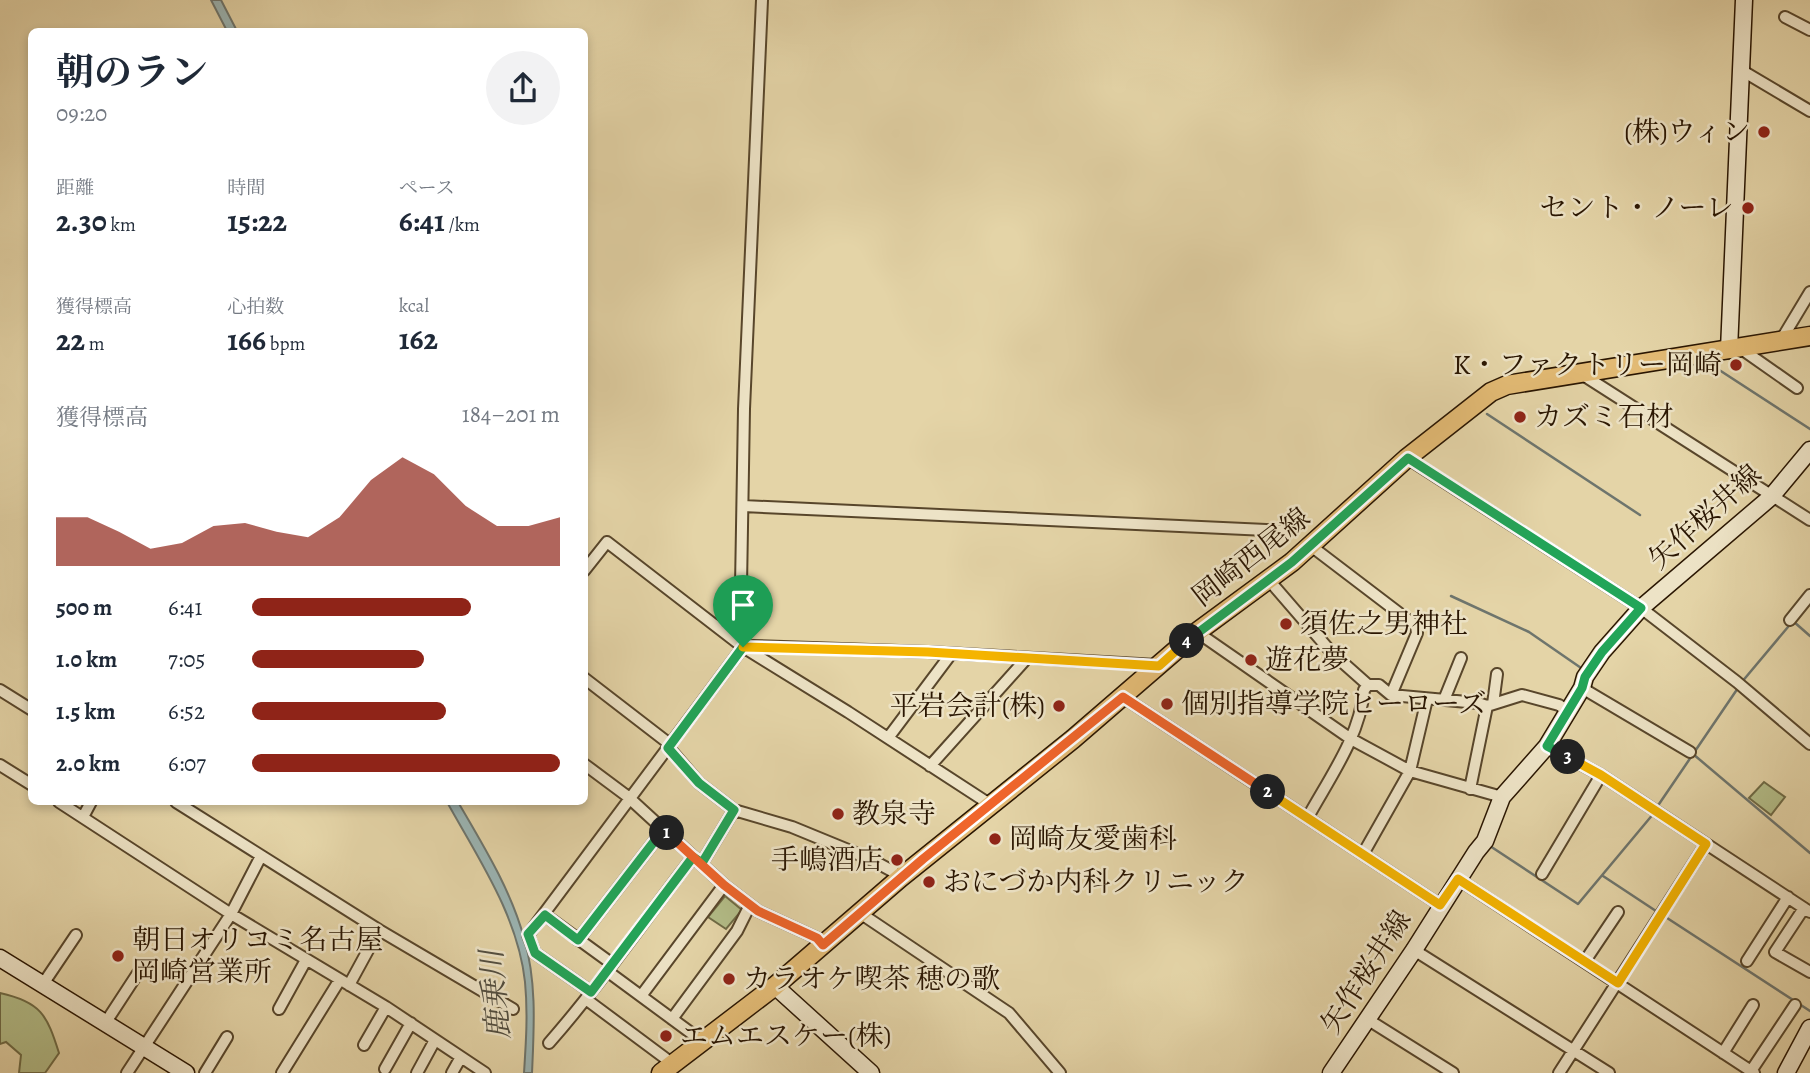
<!DOCTYPE html>
<html lang="ja">
<head>
<meta charset="utf-8">
<style>
  body { margin:0; font-family:Alegreya,"Noto Serif JP",serif; background:#f2f2f3; color:#1f2937; height:100vh; display:flex; flex-direction:column; font-size:26px; white-space:nowrap }
  * { box-sizing:border-box; margin:0 }
  p { font-size:23px; color:#747a83 }
  .icon { flex:none; width:38px; height:38px; fill:none; stroke:currentColor; stroke-width:2; stroke-linecap:round; stroke-linejoin:round }
  .map { position:relative; flex:1; overflow:hidden }
  .details { position:absolute; left:28px; top:28px; width:560px; height:777px; display:flex; flex-direction:column; background:#fff; border-radius:10px; box-shadow:0 4px 10px #0003 }
  .details>* { flex:none }
  .pin { position:absolute; display:grid; place-items:center; width:60px; height:60px; color:#fff; margin:-72px -30px; border-radius:50% 50% 50% 0; rotate:-45deg; box-shadow:0 0 7px #0007 }
  .pin .icon { rotate:45deg }
  .km { position:absolute; width:35px; height:35px; margin:-18px; border-radius:50%; background:#222; color:#fff; font-size:19px; line-height:35px; text-align:center }
  .round { display:grid; place-items:center; flex:none; width:74px; height:74px; border-radius:37px; background:#f2f2f3 }
  .summary { display:flex; align-items:center; justify-content:space-between; height:119px; padding:0 28px }
  h1 { font-size:38px; font-weight:700; line-height:52px }
  .figures { display:grid; grid-template-columns:repeat(3,1fr); gap:10px; height:119px; padding:7px 28px }
  .figures div { display:grid; align-content:center }
  .figures b { font-size:30px; font-weight:700 }
  .figures small { font-size:19px; font-weight:400 }
  .figures p { font-size:19px }
  .chart { height:196px; padding:14px 28px }
  .chart p { display:flex; justify-content:space-between }
  .chart svg { width:100%; height:126px; margin-top:7px; fill:#8f2418; opacity:.7 }
  ul { padding:0 28px; list-style:none; font-size:23px }
  li { display:grid; grid-template-columns:112px 84px 1fr; align-items:center; height:52px }
  li i { height:18px; border-radius:9px; background:#8f2418 }
  .map>svg:first-child { display:block }
  .green { fill:#b3bd88; stroke:#6e6a45; stroke-width:2 }
  .water { fill:#9bb5b4; stroke:#6e756d; stroke-width:2 }
  .lines { fill:none; stroke-linecap:round; stroke-linejoin:round }
  .stream { stroke:#6e756d; stroke-width:2.5 }
  .street-casing { stroke:#58462b; stroke-width:14 }
  .secondary-casing { stroke:#2a1602; stroke-width:19 }
  .primary-casing { stroke:#2a1602; stroke-width:21 }
  .street { stroke:#ede3c6; stroke-width:10 }
  .secondary { stroke:#ede3c6; stroke-width:16 }
  .primary { stroke:#e2ba74; stroke-width:18 }
  .split-1-casing { stroke:#fff; stroke-width:14 }
  .split-2-casing { stroke:#fff; stroke-width:14 }
  .split-3-casing { stroke:#fff; stroke-width:14 }
  .split-4-casing { stroke:#fff; stroke-width:14 }
  .split-5-casing { stroke:#fff; stroke-width:14 }
  .split-1 { stroke:#22a559; stroke-width:9 }
  .split-2 { stroke:#f0652b; stroke-width:9 }
  .split-3 { stroke:#f5b400; stroke-width:9 }
  .split-4 { stroke:#22a559; stroke-width:9 }
  .split-5 { stroke:#f5b400; stroke-width:9 }
  .poi-dot { fill:#8f2418; stroke:#ede3c6; stroke-width:2.5 }
  .labels { text-anchor:middle; dominant-baseline:central; stroke-width:5; stroke-linejoin:round; paint-order:stroke }
  .poi-label { font-size:28px; fill:#2a1602; stroke:#ede3c6; text-anchor:start }
  .street-label { font-size:28px; fill:#2a1602; stroke:#ede3c6 }
  .water-label { font-size:30px; font-style:italic; fill:#524e40; stroke:#ede3c6 }
</style>
</head>
<body>
<div class="map">
<svg width="1810" height="1073" viewBox="0 0 1810 1073">
  <rect width="100%" height="100%" fill="#e4d4a7"/>
  <filter id="stains"><feTurbulence type="fractalNoise" baseFrequency=".00286" numOctaves="4"/><feColorMatrix values="0 0 0 0 .2 0 0 0 0 .09 0 0 0 0 .02 0 0 0 .5 -.17"/></filter>
  <radialGradient id="worn" r=".72"><stop offset=".6" stop-color="#630" stop-opacity="0"/><stop offset="1" stop-color="#630" stop-opacity=".3"/></radialGradient>
  <!-- green -->
  <path class="green" d="M 1764,782 L 1785,797 L 1771,815 L 1749,798 Z
    M 725,896 L 742,910 L 726,929 L 708,917 Z
    M 0,993 C 41,1002 47,1015 59,1053 L 45,1073 L 19,1073 L 21,1055 L 6,1042 L 0,1044 Z"/>
  <!-- water -->
  <path class="water" d="M 211,0 L 221,0 L 237,31 L 227,31 Z
    M 447,802 L 458,802 C 483,845 511,890 524,938 C 537,982 534,1028 532,1073 L 524,1073 C 526,1042 528,1013 525,982 C 518,916 478,858 447,802 Z"/>
  <g class="lines">
    <!-- stream -->
    <path class="stream" d="M 1710,364 L 1810,429
      M 1487,414 L 1640,515
      M 1451,596 L 1529,632 L 1584,670
      M 1741,683 L 1793,621 L 1810,636
      M 1693,754 L 1810,853
      M 1657,807 L 1738,688
      M 1490,846 L 1578,904 L 1654,813
      M 1603,876 L 1659,913
      M 1664,916 L 1810,1011"/>
    <!-- street casing -->
    <g class="street-casing">
      <path id="street" d="M 1785,17 L 1810,30
        M 1741,70 L 1810,111
        M 1780,342 L 1810,292
        M 1740,348 L 1797,388
        M 1580,373 L 1810,520
        M 1407,458 L 1641,608 L 1737,682 L 1810,744
        M 743,506 L 1288,531
        M 584,571 L 607,542 L 743,647 L 848,712 L 991,805
        M 1268,579 L 1332,653 L 1368,685
        M 1790,620 L 1810,595
        M 1197,632 L 1351,739 L 1410,771 L 1502,797
        M 740,645 L 744,409 L 762,0
        M 744,648 L 753,646 L 928,652 L 1157,665
        M 584,678 L 667,742 L 669,748 L 699,783 L 734,810 L 792,827 L 870,859 L 894,872 L 900,878
        M 1582,688 L 1690,752
        M 0,690 L 32,710
        M 1391,695 L 1478,703 L 1487,706 L 1470,789
        M 1123,697 L 1440,905
        M 1444,700 L 1461,658
        M 1493,704 L 1497,674
        M 1487,706 L 1522,695 L 1559,705 L 1568,711
        M 888,738 L 951,654
        M 1547,746 L 1601,775 L 1810,912
        M 584,764 L 627,796 L 724,885 L 758,911 L 817,938 L 823,945
        M 0,765 L 32,785
        M 930,766 L 1027,658
        M 59,802 L 231,914 L 386,1007 L 485,1073
        M 176,802 L 379,930 L 513,1009
        M 83,817 L 91,802
        M 1308,817 C 1330,777 1360,736 1364,690 L 1368,685 L 1379,685 L 1391,695 L 1417,633 L 1416,626 L 1311,546
        M 1363,854 L 1410,771 L 1427,699
        M 702,863 L 734,810
        M 1542,874 L 1601,775
        M 1458,879 L 1754,1073
        M 1804,908 L 1775,952 L 1810,972
        M 860,913 L 1009,1013 L 1060,1073
        M 545,915 L 611,963
        M 578,940 L 663,830
        M 1414,950 L 1609,1073
        M 1585,961 L 1618,912
        M 1747,961 L 1788,897
        M 607,971 L 702,1041
        M 43,984 L 76,935
        M 349,985 L 379,930
        M 591,992 L 535,953 L 528,935 L 743,647
        M 641,996 L 724,885
        M 587,1000 L 673,1064
        M 279,1009 L 306,960
        M 672,1019 L 737,931 L 750,905
        M 1367,1019 L 1453,1073
        M 106,1022 L 138,973
        M 549,1043 C 600,985 645,919 693,857
        M 364,1045 L 386,1007
        M 1723,1053 L 1753,1005
        M 385,1069 L 411,1023
        M 1751,1071 L 1795,1005
        M 127,1073 L 231,914 L 261,856
        M 205,1073 L 227,1037
        M 282,1073 L 339,981
        M 417,1073 L 435,1040
        M 452,1073 L 461,1057
        M 1559,1073 L 1706,844"/>
    </g>
    <!-- secondary casing -->
    <g class="secondary-casing">
      <path id="secondary" d="M 1729,350 L 1744,0
        M 0,958 L 186,1073
        M 775,986 L 871,1073
        M 1331,1073 L 1414,950 L 1476,852 L 1485,841 L 1502,797 L 1547,746 L 1582,688 L 1585,677 L 1602,652 L 1641,608 L 1771,497 L 1810,450
        M 1786,1073 L 1810,1028"/>
    </g>
    <!-- primary casing -->
    <g class="primary-casing">
      <path id="primary" d="M 661,1073 L 775,986 L 900,878 L 1073,739 L 1197,632 L 1292,562 L 1407,458 L 1491,392 L 1507,385 L 1810,336"/>
    </g>
    <!-- street -->
    <use href="#street" class="street"/>
    <!-- secondary -->
    <use href="#secondary" class="secondary"/>
    <!-- primary -->
    <use href="#primary" class="primary"/>
  </g>
  <g class="lines">
    <!-- split-1 casing -->
    <g class="split-1-casing">
      <path id="split-1" d="M 667,833 L 663,830 L 578,940 L 545,915 L 528,934 L 535,953 L 591,992 L 693,857 L 702,863 L 734,810 L 699,783 L 668,748 L 743,647"/>
    </g>
    <!-- split-2 casing -->
    <g class="split-2-casing">
      <path id="split-2" d="M 667,833 L 724,885 L 758,911 L 817,938 L 823,945 L 923,859 L 1123,697 L 1268,792"/>
    </g>
    <!-- split-3 casing -->
    <g class="split-3-casing">
      <path id="split-3" d="M 1268,792 L 1440,905 L 1458,879 L 1618,983 L 1706,844 L 1601,775 L 1568,757"/>
    </g>
    <!-- split-4 casing -->
    <g class="split-4-casing">
      <path id="split-4" d="M 1187,641 L 1292,562 L 1408,458 L 1641,608 L 1602,652 L 1585,677 L 1582,688 L 1547,746 L 1568,757"/>
    </g>
    <!-- split-5 casing -->
    <g class="split-5-casing">
      <path id="split-5" d="M 743,647 L 928,652 L 1159,666 L 1187,641"/>
    </g>
    <!-- split-1 -->
    <use href="#split-1" class="split-1"/>
    <!-- split-2 -->
    <use href="#split-2" class="split-2"/>
    <!-- split-3 -->
    <use href="#split-3" class="split-3"/>
    <!-- split-4 -->
    <use href="#split-4" class="split-4"/>
    <!-- split-5 -->
    <use href="#split-5" class="split-5"/>
  </g>
  <!-- markers -->
  <g class="poi-dot">
    <circle cx="1764" cy="132" r="7"/>
    <circle cx="1748" cy="208" r="7"/>
    <circle cx="1736" cy="365" r="7"/>
    <circle cx="1520" cy="417" r="7"/>
    <circle cx="1286" cy="624" r="7"/>
    <circle cx="1251" cy="660" r="7"/>
    <circle cx="1167" cy="704" r="7"/>
    <circle cx="1059" cy="706" r="7"/>
    <circle cx="838" cy="814" r="7"/>
    <circle cx="995" cy="839" r="7"/>
    <circle cx="897" cy="860" r="7"/>
    <circle cx="929" cy="882" r="7"/>
    <circle cx="118" cy="956" r="7"/>
    <circle cx="729" cy="979" r="7"/>
    <circle cx="666" cy="1036" r="7"/>
  </g>
  <g class="labels">
    <!-- poi labels -->
    <g class="poi-label">
      <text x="1750" y="132" text-anchor="end">(株)ウィン</text>
      <text x="1734" y="208" text-anchor="end">セント・ノーレ</text>
      <text x="1722" y="365" text-anchor="end">K・ファクトリー岡崎</text>
      <text x="1534" y="417">カズミ石材</text>
      <text x="1300" y="624">須佐之男神社</text>
      <text x="1265" y="660">遊花夢</text>
      <text x="1181" y="704">個別指導学院ヒーローズ</text>
      <text x="1045" y="706" text-anchor="end">平岩会計(株)</text>
      <text x="852" y="814">教泉寺</text>
      <text x="1009" y="839">岡崎友愛歯科</text>
      <text x="883" y="860" text-anchor="end">手嶋酒店</text>
      <text x="943" y="882">おにづか内科クリニック</text>
      <text x="132" y="940">朝日オリコミ名古屋<tspan x="132" dy="32">岡崎営業所</tspan></text>
      <text x="743" y="979">カラオケ喫茶 穂の歌</text>
      <text x="680" y="1036">エムエスケー(株)</text>
    </g>
    <!-- street labels -->
    <g class="street-label">
      <text transform="translate(1705 517) rotate(-42)">矢作桜井線</text>
      <text transform="translate(1251 557) rotate(-38)">岡崎西尾線</text>
      <text transform="translate(1366 972) rotate(-57)">矢作桜井線</text>
    </g>
    <!-- water labels -->
    <g class="water-label">
      <text transform="translate(495 995) rotate(-95)">鹿乗川</text>
    </g>
  </g>
  <rect width="100%" height="100%" filter="url(#stains)"/>
  <rect width="100%" height="100%" fill="url(#worn)"/>
</svg>
<div class="pin" style="left:743px;top:647px;background:#1e9e55"><svg class="icon" aria-label="arrive" viewBox="0 0 24 24"><path d="M6 21V4h12l-3 4 3 4H6"/></svg></div>
<b class="km" style="left:667px;top:833px">1</b>
<b class="km" style="left:1268px;top:792px">2</b>
<b class="km" style="left:1568px;top:757px">3</b>
<b class="km" style="left:1187px;top:641px">4</b>
<section class="details">
<div class="summary"><div><h1>朝のラン</h1><p>09:20</p></div><a class="round"><svg class="icon" aria-label="share" viewBox="0 0 24 24"><path d="M12 15V3M7 8l5-5 5 5M5 13v7h14v-7"/></svg></a></div>
<div class="figures">
<div><p>距離</p><b>2.30<small> km</small></b></div>
<div><p>時間</p><b>15:22</b></div>
<div><p>ペース</p><b>6:41<small> /km</small></b></div>
</div>
<div class="figures">
<div><p>獲得標高</p><b>22<small> m</small></b></div>
<div><p>心拍数</p><b>166<small> bpm</small></b></div>
<div><p>kcal</p><b>162</b></div>
</div>
<div class="chart"><p><span>獲得標高</span>184–201 m</p>
<svg viewBox="0 0 160 44" preserveAspectRatio="none"><path d="M0 44V27L10 27L20 32L30 38L40 36L50 30L60 29L70 32L80 34L90 27L100 14L110 6L120 12L130 23L140 30L150 30L160 27V44z"/></svg>
</div>
<ul>
<li><b>500 m</b>6:41<i style="width:71%"></i></li>
<li><b>1.0 km</b>7:05<i style="width:56%"></i></li>
<li><b>1.5 km</b>6:52<i style="width:63%"></i></li>
<li><b>2.0 km</b>6:07<i style="width:100%"></i></li>
</ul>
</section>
</div>
</body>
</html>
